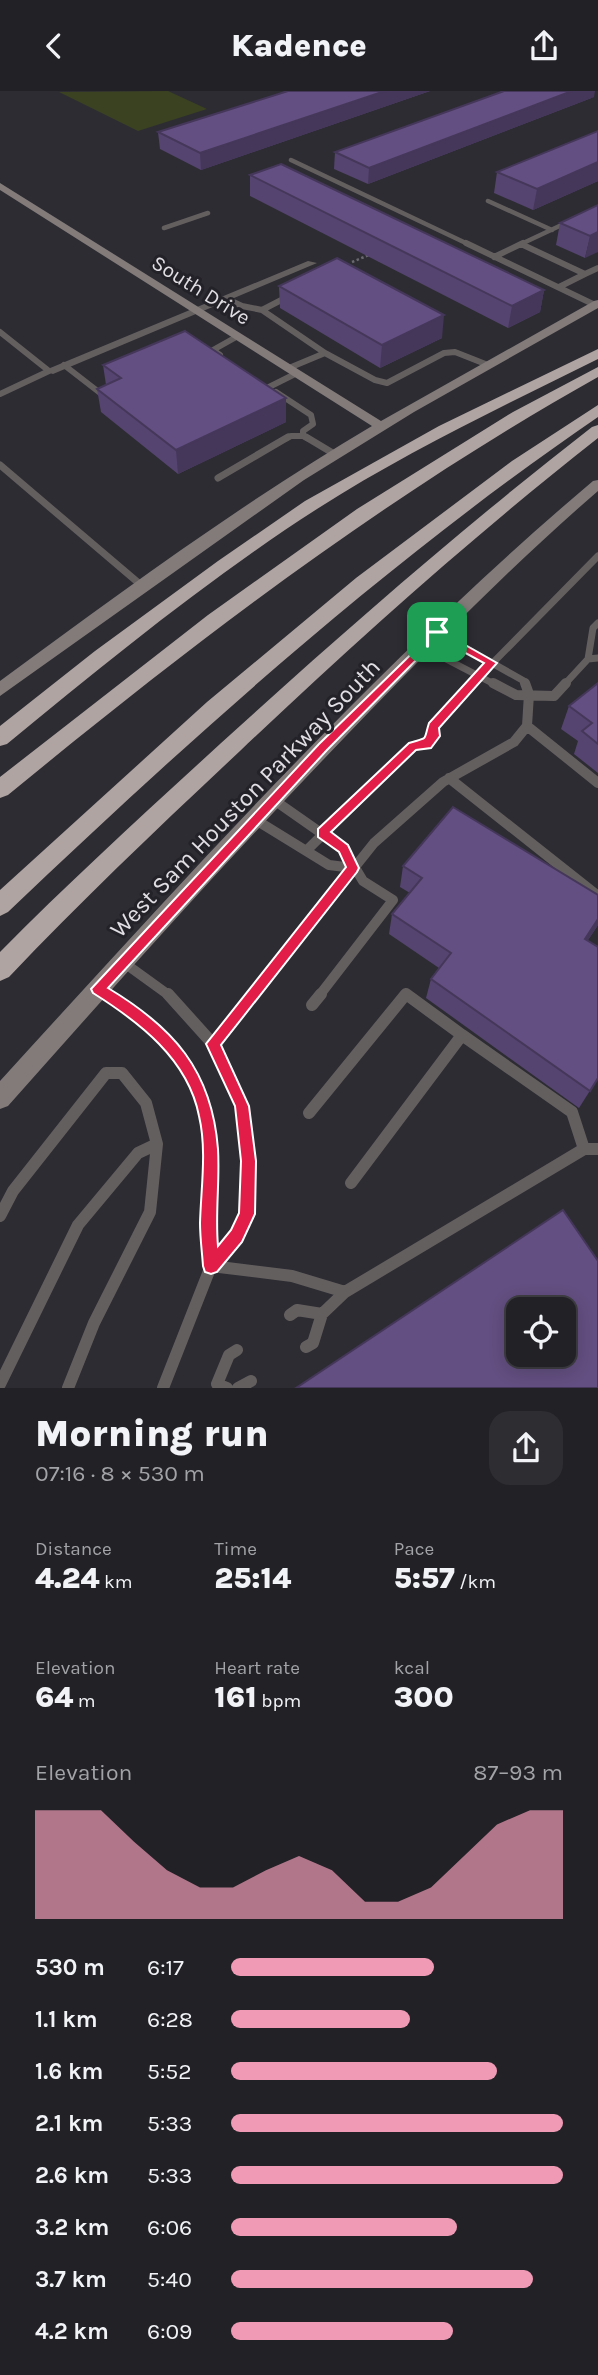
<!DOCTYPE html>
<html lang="en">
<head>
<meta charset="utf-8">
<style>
  body { margin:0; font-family:Karla,sans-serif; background:#2e2e32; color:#f1f3f6; height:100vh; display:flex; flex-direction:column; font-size:26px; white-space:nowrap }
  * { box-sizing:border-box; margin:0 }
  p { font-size:23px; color:#a2a3a7 }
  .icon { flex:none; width:38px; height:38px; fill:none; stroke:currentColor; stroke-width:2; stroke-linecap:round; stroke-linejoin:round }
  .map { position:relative; height:1297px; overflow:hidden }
  .side { display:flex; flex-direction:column; background:#222126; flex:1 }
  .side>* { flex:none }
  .buttons { position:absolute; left:506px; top:1206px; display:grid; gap:14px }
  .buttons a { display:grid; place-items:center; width:70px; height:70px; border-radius:14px; background:#222126; box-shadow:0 4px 18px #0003,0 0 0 2px #3f3e43; font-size:35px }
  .pin { position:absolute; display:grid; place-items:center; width:60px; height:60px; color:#fff; margin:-30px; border-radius:14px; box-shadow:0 4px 10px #0006 }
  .round { display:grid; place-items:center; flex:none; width:74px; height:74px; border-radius:21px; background:#2e2e32 }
  .overview { display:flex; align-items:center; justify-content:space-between; height:119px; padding:0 35px }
  h1 { font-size:38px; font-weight:800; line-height:52px }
  .stats { display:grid; grid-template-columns:repeat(3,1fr); gap:10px; height:119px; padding:7px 35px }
  .stats div { display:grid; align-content:center }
  .stats b { font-size:30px; font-weight:800 }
  .stats small { font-size:19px; font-weight:400 }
  .stats p { font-size:19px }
  .chart { height:196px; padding:14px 35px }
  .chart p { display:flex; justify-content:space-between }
  .chart svg { width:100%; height:126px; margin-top:7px; fill:#f09ab6; opacity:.7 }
  ul { padding:0 35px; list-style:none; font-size:23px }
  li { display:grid; grid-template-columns:112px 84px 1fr; align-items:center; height:52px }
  li i { height:18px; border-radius:9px; background:#f09ab6 }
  header { display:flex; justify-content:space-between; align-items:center; height:91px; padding:0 35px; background:#222126; font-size:32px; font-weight:800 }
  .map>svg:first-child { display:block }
  .green { fill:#3a4222 }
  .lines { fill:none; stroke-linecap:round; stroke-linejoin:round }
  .path { stroke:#6a696f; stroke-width:2.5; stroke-dasharray:2.5 2.5; stroke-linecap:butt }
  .lane-far4 { stroke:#645f5f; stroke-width:4.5 }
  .lane-far3 { stroke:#645f5f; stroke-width:6 }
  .lane-far2 { stroke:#645f5f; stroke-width:7 }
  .lane-far1 { stroke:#645f5f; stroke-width:10 }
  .lane { stroke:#645f5f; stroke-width:12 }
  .street { fill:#645f5f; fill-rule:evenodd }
  .secondary { fill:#827b7a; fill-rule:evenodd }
  .highway { fill:#afa4a2; fill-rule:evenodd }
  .wall { fill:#55446f }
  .shaded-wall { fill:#45375a }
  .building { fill:#634f81; stroke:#45375a; stroke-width:2; fill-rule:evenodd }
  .route { fill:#e11d48; stroke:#fff; stroke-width:2; fill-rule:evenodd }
  .labels { text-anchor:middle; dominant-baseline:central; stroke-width:6; stroke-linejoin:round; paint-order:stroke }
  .far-street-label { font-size:21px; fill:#e1dfe4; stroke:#242229 }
  .street-label { font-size:24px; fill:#e1dfe4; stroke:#242229 }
</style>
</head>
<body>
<header><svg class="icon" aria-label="back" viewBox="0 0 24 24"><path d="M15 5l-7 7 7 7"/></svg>Kadence<svg class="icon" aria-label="share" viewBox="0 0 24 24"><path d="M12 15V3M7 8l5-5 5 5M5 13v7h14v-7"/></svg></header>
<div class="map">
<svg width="598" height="1297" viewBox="0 0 598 1297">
  <rect width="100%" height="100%" fill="#2d2c33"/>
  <!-- green -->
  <path class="green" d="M 168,0 L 207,18 L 138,40 L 59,1 Z"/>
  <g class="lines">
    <!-- path -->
    <path class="path" d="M 352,171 L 369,164"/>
    <!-- lane-far4 -->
    <path class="lane-far4" d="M 291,69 L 470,154
      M 488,110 L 552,139
      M 164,137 L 208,122
      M 521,153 L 524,154
      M 519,154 L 568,131"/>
    <!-- lane-far3 -->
    <path class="lane-far3" d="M 466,152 L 595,214
      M 521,153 L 585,183 L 598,177
      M 494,166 L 523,152
      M 559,196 L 585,183
      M 289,205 L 262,219 L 325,262
      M 227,208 L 242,215 L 262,219
      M 0,241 L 49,280 L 0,303
      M 220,264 L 213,259 L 238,245
      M 64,274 L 104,305
      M 289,277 L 325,262 L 375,289 L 387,292 L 444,262 L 455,261 L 488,274
      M 269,296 L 297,282
      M 276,301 L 311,324 L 313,333 L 303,340 L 303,345 L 309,348
      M 285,348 L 291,345 L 303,345"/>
    <!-- lane-far2 -->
    <path class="lane-far2" d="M 306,346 L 336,364
      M 0,374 L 141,494
      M 218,387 L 288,346
      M 437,541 L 524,590 L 525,594
      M 423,556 L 496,594
      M 588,568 L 593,537 L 598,532
      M 471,594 L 598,465
      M 564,594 L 588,568 L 598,567"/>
    <!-- lane-far1 -->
    <path class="lane-far1" d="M 493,592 L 516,604 L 554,605 L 566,592
      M 527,635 L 598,692
      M 449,687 L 598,805
      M 274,709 L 344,758 L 363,790 L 393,809 L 319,905
      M 256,729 L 329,774 L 353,777
      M 306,760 L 413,655 L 427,653 L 434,645 L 433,635 L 473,592
      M 123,871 L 170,905
      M 98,898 L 109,905
      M 252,905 L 374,752 L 443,691 L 514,651 L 527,635 L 529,603 L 525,592
      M 405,905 L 408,905"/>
    <!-- lane -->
    <path class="lane" d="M 106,903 C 156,934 203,978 209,1040 C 214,1085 207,1130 211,1175
      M 312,914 L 321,903
      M 213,953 L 253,903
      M 309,1022 L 406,903 L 462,944
      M 351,1092 L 462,944 L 572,1021 L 584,1058
      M 0,1125 L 13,1100 L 106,982 L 122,982 L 146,1012 L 157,1053 L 150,1121 L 94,1232 L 68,1297
      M 211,1175 L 292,1185 L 345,1201 L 584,1058 L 598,1058
      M 290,1224 L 297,1219 L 322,1223 L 345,1201
      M 306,1256 L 313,1252 L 322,1223
      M 0,1293 L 78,1134 L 138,1062 L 157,1053
      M 163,1297 L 211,1175 L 237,1145 L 247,1123 L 249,1070 L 242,1015 L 213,953 L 168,903
      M 227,1297 L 217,1293 L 229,1264 L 237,1259
      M 238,1297 L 251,1290"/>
    <!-- street -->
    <path class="street" d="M 308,170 L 317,172 L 53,283 L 43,280 Z"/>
    <!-- secondary -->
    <path class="secondary" d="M 0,92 L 381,330 L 594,210 L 598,209 L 598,217 L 414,321 L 304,389 L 0,605 L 0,590 C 121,501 242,412 372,335 L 0,99 Z
      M 598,389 L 598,400 C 518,469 443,545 369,621 C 245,749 126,882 8,1015 L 0,1018 L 0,990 C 187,785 381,569 593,390 Z"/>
    <!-- highway -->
    <path class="highway" d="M 598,258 L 598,268 C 503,315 406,361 317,418 C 208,488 107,571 7,653 L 0,655 L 0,635 L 95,560 L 218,470 L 305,410 L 439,335 Z
      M 598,276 L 598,286 C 384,406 197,549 8,704 L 0,707 L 0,686 L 208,524 L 357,418 L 513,321 Z
      M 598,314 L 598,326 C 385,472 195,643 8,821 L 0,825 L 0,799 L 207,611 L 356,487 L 512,370 Z
      M 598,334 L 598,347 C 473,445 355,551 240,660 C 161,734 83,808 9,886 L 0,890 L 0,861 C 71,789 146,721 220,653 C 341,543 463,436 592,336 Z"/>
  </g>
  <!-- wall -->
  <path class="wall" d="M 288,0 L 430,0 L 201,79 L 160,58 L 158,41 Z
    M 594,6 L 368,93 L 334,78 L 335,61 Z
    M 598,40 L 598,90 L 533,119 L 494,102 L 497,81 Z
    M 250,84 L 544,199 L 540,221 L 508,237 L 250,105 Z
    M 598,114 L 585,167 L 556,154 L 560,132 Z
    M 279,195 L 442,247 L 380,277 L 280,217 Z
    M 103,274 L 286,307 L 286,331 L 178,383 L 101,321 L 97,298 L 106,294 Z
    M 598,592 L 598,682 L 574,663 L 578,650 L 561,638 L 569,615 Z
    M 403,775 L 598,834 L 588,849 L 598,987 L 579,1017 L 426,907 L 431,888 L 439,877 L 389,843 L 392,823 L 410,802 L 400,796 Z"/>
  <!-- shaded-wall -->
  <path class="shaded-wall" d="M 385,0 L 430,0 L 201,79 L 200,62 Z
    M 572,0 L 595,0 L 594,6 L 368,93 L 369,77 Z
    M 598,71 L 598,90 L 533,119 L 537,98 Z
    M 598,141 L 598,161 L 585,167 L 590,145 Z
    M 544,199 L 540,221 L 508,237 L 512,215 Z
    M 444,224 L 442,247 L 380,277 L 382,254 Z
    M 286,307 L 286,331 L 178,383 L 176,359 Z
    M 598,828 L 598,834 L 576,867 L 585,848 Z"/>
  <!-- building -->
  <path class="building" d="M 288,0 L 385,0 L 200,62 L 158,41 Z
    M 504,0 L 572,0 L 369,77 L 335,61 Z
    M 598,40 L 598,71 L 537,98 L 497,81 Z
    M 281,73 L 544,199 L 512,215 L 250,84 Z
    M 598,114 L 598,141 L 590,145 L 560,132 Z
    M 337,167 L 444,224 L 382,254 L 279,195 Z
    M 185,240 L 286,307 L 176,359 L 97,298 L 121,287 L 103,274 Z
    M 598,592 L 598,653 L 582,640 L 592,632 L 569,615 Z
    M 453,716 L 598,804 L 598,828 L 585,848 L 598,856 L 598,987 L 590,1000 L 431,888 L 451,862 L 392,823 L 422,787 L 403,775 Z
    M 563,1119 L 598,1170 L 598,1297 L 296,1297 ZM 518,1218 L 564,1218 L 564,1264 L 518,1264 Z"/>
  <!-- route -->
  <path class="route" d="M 437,538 L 497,572 L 439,637 L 440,645 L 431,657 L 416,659 L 331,741 L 348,754 L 359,777 L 357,781 L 221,954 L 249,1015 L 256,1070 L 255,1123 L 242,1151 L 217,1181 L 211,1183 L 205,1181 L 203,1175 C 202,1161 200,1146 200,1132 C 201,1097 207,1059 199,1025 C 188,968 139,931 93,902 L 91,898 L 319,653 ZM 438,547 L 484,572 L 429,632 C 423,651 429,646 409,652 L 318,738 L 318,746 L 339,761 L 346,776 L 206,953 L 235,1015 L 241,1070 L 239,1122 L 231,1139 L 218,1155 C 215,1123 220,1090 218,1058 C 212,979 173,936 108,897 L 327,659 Z"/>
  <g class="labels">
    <!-- far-street labels -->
    <g class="far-street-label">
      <text transform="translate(201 199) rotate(32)">South Drive</text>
    </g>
    <!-- street labels -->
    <g class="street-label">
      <text transform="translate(245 707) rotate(-46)">West Sam Houston Parkway South</text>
    </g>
  </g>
</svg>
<div class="buttons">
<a><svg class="icon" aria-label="locate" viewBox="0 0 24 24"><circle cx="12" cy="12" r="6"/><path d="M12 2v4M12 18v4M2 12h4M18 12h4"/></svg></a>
</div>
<div class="pin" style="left:437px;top:541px;background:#1e9e55"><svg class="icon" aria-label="arrive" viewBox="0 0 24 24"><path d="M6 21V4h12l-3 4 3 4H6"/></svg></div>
</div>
<section class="side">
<div class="overview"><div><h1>Morning run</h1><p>07:16 · 8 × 530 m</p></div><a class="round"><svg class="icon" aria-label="share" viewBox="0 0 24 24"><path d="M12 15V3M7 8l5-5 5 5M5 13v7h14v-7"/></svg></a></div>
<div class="stats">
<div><p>Distance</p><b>4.24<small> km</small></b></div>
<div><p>Time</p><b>25:14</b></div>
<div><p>Pace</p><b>5:57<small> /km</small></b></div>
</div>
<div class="stats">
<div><p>Elevation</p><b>64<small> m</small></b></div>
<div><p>Heart rate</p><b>161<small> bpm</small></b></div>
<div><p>kcal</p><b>300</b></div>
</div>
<div class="chart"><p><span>Elevation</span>87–93 m</p>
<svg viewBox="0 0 160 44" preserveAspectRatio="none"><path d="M0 44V6L10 6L20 6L30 17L40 27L50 33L60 33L70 27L80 22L90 27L100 38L110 38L120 33L130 22L140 11L150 6L160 6V44z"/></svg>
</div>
<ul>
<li><b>530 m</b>6:17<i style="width:61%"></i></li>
<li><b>1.1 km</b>6:28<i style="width:54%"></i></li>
<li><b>1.6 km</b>5:52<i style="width:80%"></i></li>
<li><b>2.1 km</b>5:33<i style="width:100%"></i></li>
<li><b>2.6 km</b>5:33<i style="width:100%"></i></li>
<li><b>3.2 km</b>6:06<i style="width:68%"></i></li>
<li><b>3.7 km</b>5:40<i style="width:91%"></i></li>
<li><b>4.2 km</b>6:09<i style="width:67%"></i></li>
</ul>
</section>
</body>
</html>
